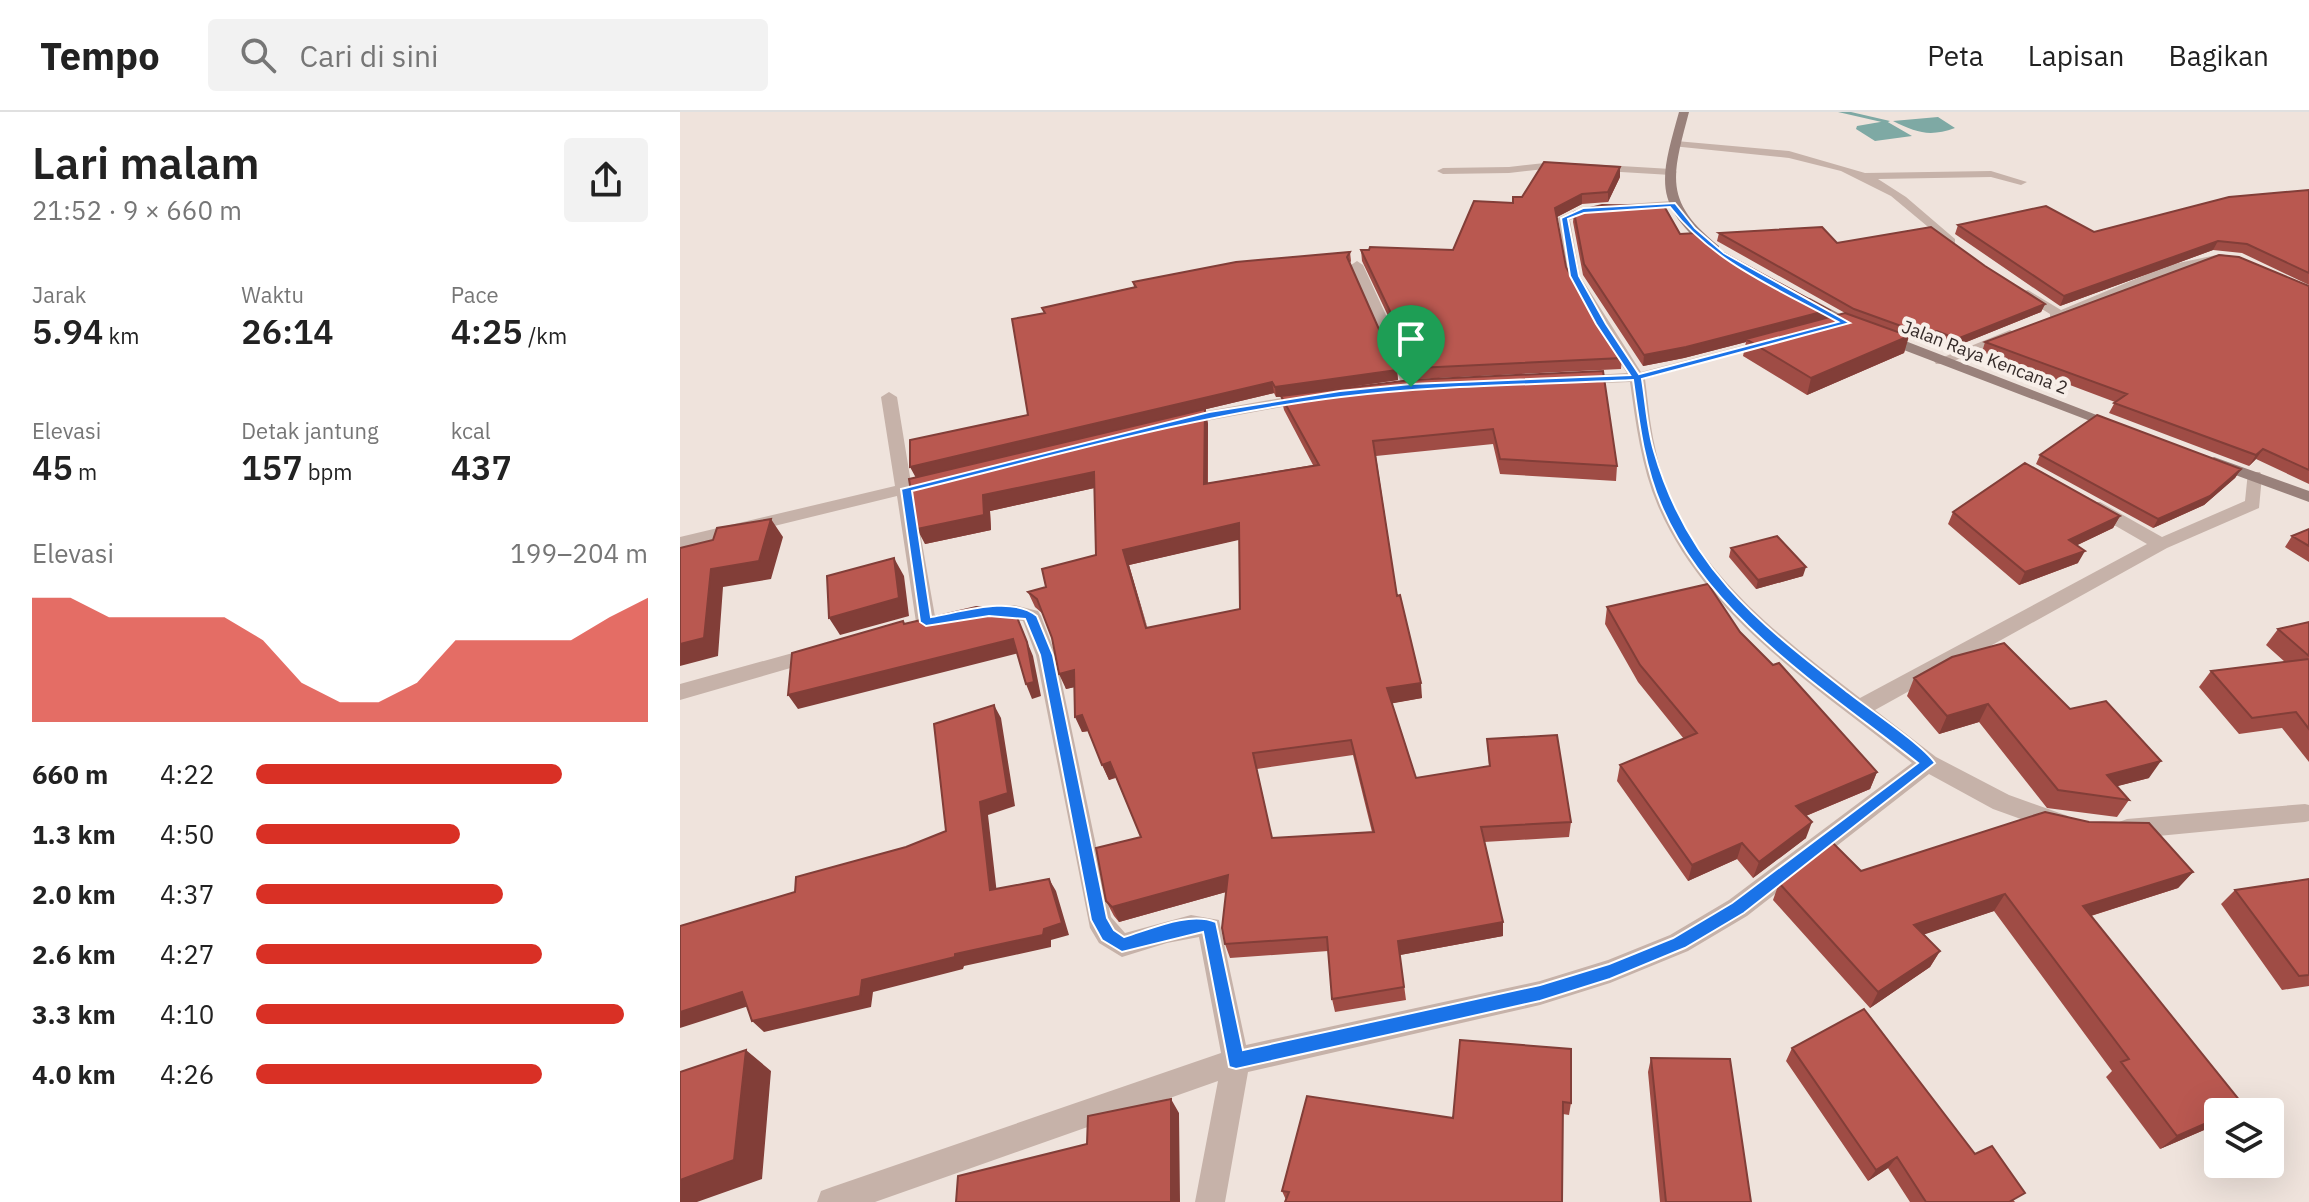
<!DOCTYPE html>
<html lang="id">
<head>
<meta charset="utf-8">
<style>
  body { margin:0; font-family:"IBM Plex Sans",sans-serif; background:#f2f2f2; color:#222; height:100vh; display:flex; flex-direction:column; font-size:30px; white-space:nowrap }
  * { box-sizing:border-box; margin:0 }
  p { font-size:26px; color:#767676 }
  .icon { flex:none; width:44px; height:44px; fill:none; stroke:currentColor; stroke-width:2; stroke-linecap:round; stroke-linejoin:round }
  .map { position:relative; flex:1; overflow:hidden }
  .sheet { display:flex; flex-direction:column; background:#fff; width:680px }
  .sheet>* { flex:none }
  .tools { position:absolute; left:1524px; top:986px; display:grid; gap:16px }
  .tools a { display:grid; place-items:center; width:80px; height:80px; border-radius:8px; background:#fff; box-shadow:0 8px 32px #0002; font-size:40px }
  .pin { position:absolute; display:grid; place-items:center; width:68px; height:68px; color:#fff; margin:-82px -34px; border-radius:50% 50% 50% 0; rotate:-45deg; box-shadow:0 0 8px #0007 }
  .pin .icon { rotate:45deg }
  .round { display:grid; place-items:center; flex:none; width:84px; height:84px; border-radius:8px; background:#f2f2f2 }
  .head { display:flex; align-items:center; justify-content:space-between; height:136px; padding:0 32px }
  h1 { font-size:44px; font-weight:600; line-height:60px }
  .stats { display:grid; grid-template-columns:repeat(3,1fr); gap:12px; height:136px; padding:8px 32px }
  .stats div { display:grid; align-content:center }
  .stats b { font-size:34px; font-weight:600 }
  .stats small { font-size:22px; font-weight:400 }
  .stats p { font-size:22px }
  .chart { height:224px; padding:16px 32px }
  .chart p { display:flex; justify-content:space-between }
  .chart svg { width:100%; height:144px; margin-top:8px; fill:#d93025; opacity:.7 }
  ul { padding:0 32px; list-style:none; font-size:26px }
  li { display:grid; grid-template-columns:128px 96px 1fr; align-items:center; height:60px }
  li i { height:20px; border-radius:10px; background:#d93025 }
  header { display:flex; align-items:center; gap:48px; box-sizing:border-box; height:112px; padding:0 40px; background:#fff; border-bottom:2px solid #e0e0e0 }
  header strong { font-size:38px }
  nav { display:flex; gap:44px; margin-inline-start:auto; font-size:28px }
  .search { width:560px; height:72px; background:#f2f2f2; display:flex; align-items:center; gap:20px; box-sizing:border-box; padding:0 28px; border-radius:8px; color:#767676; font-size:30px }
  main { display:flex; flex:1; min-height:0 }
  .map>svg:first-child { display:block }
  .water { fill:#7ea9a4 }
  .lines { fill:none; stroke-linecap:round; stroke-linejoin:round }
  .stream { fill:#7ea9a4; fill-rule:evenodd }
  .street { fill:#c6b2a9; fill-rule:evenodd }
  .secondary { fill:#99817b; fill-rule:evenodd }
  .wall { fill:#9f4c45; fill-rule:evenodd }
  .shaded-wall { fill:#823e38 }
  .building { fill:#b95850; stroke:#823e38; stroke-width:2; fill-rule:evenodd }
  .route { fill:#1a73e8; stroke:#fff; stroke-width:2; fill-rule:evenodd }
  .labels { text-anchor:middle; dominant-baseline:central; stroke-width:8; stroke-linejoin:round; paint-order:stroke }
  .far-street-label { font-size:18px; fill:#342a28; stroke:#f7eee8 }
</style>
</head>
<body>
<header>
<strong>Tempo</strong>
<div class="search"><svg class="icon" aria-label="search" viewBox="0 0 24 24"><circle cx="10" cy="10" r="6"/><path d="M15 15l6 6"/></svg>Cari di sini</div>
<nav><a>Peta</a><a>Lapisan</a><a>Bagikan</a></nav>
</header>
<main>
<section class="sheet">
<div class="head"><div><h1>Lari malam</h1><p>21:52 · 9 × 660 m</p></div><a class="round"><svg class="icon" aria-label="share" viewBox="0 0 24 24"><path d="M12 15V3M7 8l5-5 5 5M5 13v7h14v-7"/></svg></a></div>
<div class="stats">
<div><p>Jarak</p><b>5.94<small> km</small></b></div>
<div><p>Waktu</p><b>26:14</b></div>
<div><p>Pace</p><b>4:25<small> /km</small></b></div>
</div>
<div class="stats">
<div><p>Elevasi</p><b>45<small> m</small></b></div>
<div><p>Detak jantung</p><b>157<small> bpm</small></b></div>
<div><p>kcal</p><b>437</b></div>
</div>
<div class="chart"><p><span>Elevasi</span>199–204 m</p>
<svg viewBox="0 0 160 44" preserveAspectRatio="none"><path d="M0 44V6L10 6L20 12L30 12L40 12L50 12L60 19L70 32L80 38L90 38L100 32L110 19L120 19L130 19L140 19L150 12L160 6V44z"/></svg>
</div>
<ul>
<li><b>660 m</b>4:22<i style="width:78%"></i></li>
<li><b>1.3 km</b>4:50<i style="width:52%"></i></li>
<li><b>2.0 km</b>4:37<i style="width:63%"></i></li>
<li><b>2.6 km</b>4:27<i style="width:73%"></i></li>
<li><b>3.3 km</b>4:10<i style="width:94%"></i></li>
<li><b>4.0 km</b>4:26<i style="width:73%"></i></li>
</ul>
</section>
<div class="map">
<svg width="1629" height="1090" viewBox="0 0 1629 1090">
  <rect width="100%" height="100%" fill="#efe3dc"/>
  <!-- water -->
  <path class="water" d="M 1258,5 L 1275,16 C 1250,25 1237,21 1213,9 Z
    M 1206,9 L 1232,24 L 1195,29 L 1176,17 L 1177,14 Z"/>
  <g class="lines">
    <!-- stream -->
    <path class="stream" d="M 1158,0 L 1171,0 L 1210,9 L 1206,11 Z"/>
    <!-- street -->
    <path class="street" d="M 996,29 L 1109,39 L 1185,61 L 1311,59 L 1347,70 L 1341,73 L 1311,65 L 1198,67 L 1226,85 L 1275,127 L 1275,133 L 1271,134 L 1211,84 L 1161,59 L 1109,46 L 992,34 L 991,32 Z
      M 874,50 L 991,57 L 997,60 L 991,63 L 874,56 L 829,61 L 763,62 L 757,59 L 763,56 L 829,55 Z
      M 992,89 L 998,92 L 996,94 L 905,102 L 890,108 L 900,164 L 961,260 L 1088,227 L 1095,231 L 965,267 C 968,290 970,313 975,335 C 998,449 1093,519 1180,586 L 1467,432 L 1408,398 L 1405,394 L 1408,390 L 1420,390 L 1482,425 L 1565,389 L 1568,360 L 1580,360 L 1582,364 L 1579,396 L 1487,436 L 1195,598 L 1256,645 L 1329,683 L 1388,704 L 1392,711 L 1388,718 L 1380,721 L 1313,697 L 1249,662 L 1067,804 L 1008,839 L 930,871 L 860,893 L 568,960 L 545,1090 L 515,1090 L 538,969 L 195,1090 L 137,1090 L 141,1079 L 152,1075 L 541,941 L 519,825 L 487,831 L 442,845 L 419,831 L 410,816 L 356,543 L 343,509 L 302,505 L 299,500 L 302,495 L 334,493 L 358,499 L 361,504 L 376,543 L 431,805 L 445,821 L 511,803 L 539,808 L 566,933 L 860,869 L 928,848 L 990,823 L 1049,788 L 1232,651 C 1140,577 1027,507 978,394 C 961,354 956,312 950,270 L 897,272 L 890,268 L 897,264 L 947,261 L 914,212 L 888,164 L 878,106 L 903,95 Z
      M 1541,142 L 1565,148 C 1560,152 1518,153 1504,157 C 1460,170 1419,197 1375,209 L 1370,208 L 1370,202 L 1336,181 L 1348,178 L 1381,198 L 1489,153 Z
      M 677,149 L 683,153 L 739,275 L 736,278 L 731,280 L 723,275 L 671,153 Z
      M 1330,218 L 1337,222 L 1335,225 L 1266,252 L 1256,252 L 1254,249 Z
      M 209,280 L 217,285 L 231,371 L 255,365 L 263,370 L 261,374 L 233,380 L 256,510 L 253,515 L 246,517 L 236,510 L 217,384 L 0,437 L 0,425 L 215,374 L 201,285 Z
      M 629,281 L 634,283 L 634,289 L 499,314 L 491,309 L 499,304 Z
      M 138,534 L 145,536 L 148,541 L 145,546 L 0,588 L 0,572 Z
      M 1625,692 L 1629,693 L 1629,709 L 1625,710 L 1447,727 L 1439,724 L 1435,717 L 1439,710 L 1447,707 Z"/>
    <!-- secondary -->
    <path class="secondary" d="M 999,0 L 1009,0 C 992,65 983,89 1039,134 L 1039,140 L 1031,140 C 972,92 980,68 999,0 Z
      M 1120,186 L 1130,186 L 1171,208 L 1445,314 L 1443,317 L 1431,317 L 1161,214 L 1120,192 Z
      M 1534,345 L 1629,379 L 1629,390 L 1528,353 L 1526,350 Z"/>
  </g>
  <!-- wall -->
  <path class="wall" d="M 940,65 L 928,90 L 902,92 L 877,105 L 886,155 L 912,202 L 942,246 L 941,257 L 738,267 L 682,149 L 681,138 L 773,138 L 842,85 Z
    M 1629,78 L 1629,173 L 1562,141 L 1533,138 L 1380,194 L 1275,122 L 1278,113 L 1414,120 Z
    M 894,100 L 1000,122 L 1038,138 L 1147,206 L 1165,201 L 1037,129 L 1039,121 L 1157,131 L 1305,154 L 1365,192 L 1361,200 L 1274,235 L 1254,227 L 1244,232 L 1228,226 L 1224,241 L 1127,283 L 1063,244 L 1066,230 L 1004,246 L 963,254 L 903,163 L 893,110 Z
    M 670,140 L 671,149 L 670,151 L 717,258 L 718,268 L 671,275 L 937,354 L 936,369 L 820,362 L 813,332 L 696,344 L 717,484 L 742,586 L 712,591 L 736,666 L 809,654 L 807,627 L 891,710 L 889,725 L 804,730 L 823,824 L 720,843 L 726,888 L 655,900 L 652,887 L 648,839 L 550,846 L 545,832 L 546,780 L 439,810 L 434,804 L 426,789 L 461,725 L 436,666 L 429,668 L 408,619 L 402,620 L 394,575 L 386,577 L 372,526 L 363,502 L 355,495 L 348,480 L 366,475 L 416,443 L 414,376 L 310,399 L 311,418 L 245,432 L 235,365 L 348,303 L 364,201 L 362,196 L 454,175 L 453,170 ZM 594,281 L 596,285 L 601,285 L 604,298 L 633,353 L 528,371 L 528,312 L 525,297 L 387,330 ZM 560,427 L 560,497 L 467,516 L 449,453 ZM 673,643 L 692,720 L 592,726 L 577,657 Z
    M 1629,174 L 1629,372 L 1576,347 L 1569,354 L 1429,301 L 1435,290 L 1302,240 L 1305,230 Z
    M 1360,343 L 1561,357 L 1555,366 L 1524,393 L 1473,416 L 1356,352 Z
    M 1273,400 L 1440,404 L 1433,416 L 1397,433 L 1398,451 L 1339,473 L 1268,412 Z
    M 1629,417 L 1629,450 L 1605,435 L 1612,424 Z
    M 1051,436 L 1123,464 L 1076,477 L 1049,445 Z
    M 927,495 L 1060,520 L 1197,660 L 1190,677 L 1126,704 L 1126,726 L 1073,766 L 1057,747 L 1008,769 L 937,669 L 940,653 L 1004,627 L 958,570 L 925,512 Z
    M 1629,510 L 1629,650 L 1602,616 L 1559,622 L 1519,575 L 1531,559 L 1605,550 L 1586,533 L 1598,517 Z
    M 1234,566 L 1390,597 L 1469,666 L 1437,674 L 1449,688 L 1437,705 L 1367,696 L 1299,610 L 1259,622 L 1227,584 Z
    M 1181,759 L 1513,760 L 1498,776 L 1411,804 L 1565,995 L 1558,1000 L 1538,1000 L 1538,1012 L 1480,1037 L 1426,965 L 1432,959 L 1314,799 L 1244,822 L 1260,839 L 1250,855 L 1190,896 L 1093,788 L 1099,771 Z
    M 1629,767 L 1629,874 L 1602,878 L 1541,792 L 1555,778 Z
    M 780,928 L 891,991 L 889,1003 L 883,1002 L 606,1088 L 602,1079 L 773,1006 Z
    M 1112,936 L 1295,1042 L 1335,1090 L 1230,1090 L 1208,1056 L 1188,1069 L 1106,949 Z
    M 971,946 L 1071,1090 L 980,1090 L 968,960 Z"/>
  <!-- shaded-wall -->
  <path class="shaded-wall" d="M 940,55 L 940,65 L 928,90 L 928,80 Z
    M 902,82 L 902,92 L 875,106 L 875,96 Z
    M 1538,129 L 1533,138 L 1380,194 L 1384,184 Z
    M 1365,192 L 1361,200 L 1274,235 L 1277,227 Z
    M 1149,198 L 1146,209 L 1066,227 L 1066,230 L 1004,246 L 963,254 L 964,243 Z
    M 1257,219 L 1254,227 L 1244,232 L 1246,223 Z
    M 1229,224 L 1224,241 L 1127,283 L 1131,266 Z
    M 717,258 L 718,268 L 596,285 L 595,275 Z
    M 592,270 L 594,281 L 236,366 L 230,355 Z
    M 525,297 L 528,312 L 527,387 L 524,372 Z
    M 1583,337 L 1576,347 L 1569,354 L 1576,343 Z
    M 1561,357 L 1555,366 L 1524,393 L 1473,416 L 1478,407 Z
    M 414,360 L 419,375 L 310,399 L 311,418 L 245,432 L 237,417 L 303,383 Z
    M 1440,404 L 1433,416 L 1383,440 L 1389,428 Z
    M 91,407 L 103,425 L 91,467 L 43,475 L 38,544 L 0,554 L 0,532 L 31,457 Z
    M 559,411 L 563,427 L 449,453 L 472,531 L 443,438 Z
    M 1405,439 L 1398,451 L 1339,473 L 1345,460 Z
    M 214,446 L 224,464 L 229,504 L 160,523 L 149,506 Z
    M 1126,455 L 1123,464 L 1076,477 L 1078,468 Z
    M 334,498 L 353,544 L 361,584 L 352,587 L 346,572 Z
    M 333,527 L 339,541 L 118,597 L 108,583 Z
    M 394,558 L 400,574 L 386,577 L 379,562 Z
    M 741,571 L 742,586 L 709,592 L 707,576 Z
    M 1308,592 L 1299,610 L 1259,622 L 1267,604 Z
    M 314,593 L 321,606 L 335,694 L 308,703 L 318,791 L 310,778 L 300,690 Z
    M 402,603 L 409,619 L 402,620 L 395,605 Z
    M 1481,649 L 1469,666 L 1415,680 L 1427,663 Z
    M 430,650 L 436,665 L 429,668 L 422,653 Z
    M 1197,660 L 1190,677 L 1111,710 L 1116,694 Z
    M 1132,710 L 1126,726 L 1073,766 L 1079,750 Z
    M 1062,731 L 1057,747 L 1008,769 L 1012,753 Z
    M 1513,760 L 1498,776 L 1391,810 L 1403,794 Z
    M 548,763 L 553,778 L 439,810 L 432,795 Z
    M 369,767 L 376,779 L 389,823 L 371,828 L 371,835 L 284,854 L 283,857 L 193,880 L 191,895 L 84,920 L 72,909 L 182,868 Z
    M 1325,782 L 1314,799 L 1225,829 L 1234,813 Z
    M 823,810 L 823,824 L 720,843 L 718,829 Z
    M 1260,839 L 1250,855 L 1190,896 L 1198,880 Z
    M 62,880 L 75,892 L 0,916 L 0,900 Z
    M 66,938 L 91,959 L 82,1067 L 17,1090 L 0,1090 L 0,1068 Z
    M 491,987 L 499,1001 L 500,1090 L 491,1090 Z
    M 1538,1006 L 1538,1012 L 1480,1037 L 1497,1024 Z
    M 1217,1045 L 1208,1056 L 1188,1069 L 1196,1058 Z"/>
  <!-- building -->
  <path class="building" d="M 864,50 L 940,55 L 928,80 L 902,82 L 875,96 L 886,155 L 912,202 L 942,246 L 737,256 L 681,138 L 689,138 L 690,135 L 773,138 L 794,89 L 833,91 L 833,85 L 842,85 Z
    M 1629,78 L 1629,161 L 1567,132 L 1538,129 L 1384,184 L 1278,113 L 1366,94 L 1414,120 L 1549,85 Z
    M 922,93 L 984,94 L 1000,122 L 1017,121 L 1038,138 L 1149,198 L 1006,235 L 964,243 L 904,152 L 894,100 Z
    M 1142,115 L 1157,131 L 1251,115 L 1305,154 L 1365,192 L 1277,227 L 1257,219 L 1246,223 L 1174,197 L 1039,121 Z
    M 670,140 L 667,145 L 717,258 L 595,275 L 592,270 L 230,355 L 230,328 L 348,303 L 332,207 L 365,201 L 362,196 L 456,175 L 453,170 L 556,150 Z
    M 1539,143 L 1559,145 L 1629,174 L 1629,358 L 1583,337 L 1576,343 L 1434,291 L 1447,282 L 1305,230 Z
    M 1165,201 L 1229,224 L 1131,266 L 1066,227 Z
    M 923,259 L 937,354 L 820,347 L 813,317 L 693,329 L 717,484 L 720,483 L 741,571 L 707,576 L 736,666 L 810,654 L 807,627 L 877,623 L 891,710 L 801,715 L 823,810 L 718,829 L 724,875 L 652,887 L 647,825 L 545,832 L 542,816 L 548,763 L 432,795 L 426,789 L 416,736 L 461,725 L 430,650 L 422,653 L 402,603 L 395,605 L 394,558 L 379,562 L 372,526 L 357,487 L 348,480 L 366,475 L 362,457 L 416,443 L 414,360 L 303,383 L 304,403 L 237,417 L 229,367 L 525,297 L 524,372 L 639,353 L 601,284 L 731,268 ZM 559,411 L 560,497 L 466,516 L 443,438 ZM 671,628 L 694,720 L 592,726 L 573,641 Z
    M 1417,303 L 1561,357 L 1530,384 L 1478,407 L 1360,343 Z
    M 1345,351 L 1440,404 L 1389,428 L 1405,439 L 1345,460 L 1273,400 Z
    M 91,407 L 79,449 L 31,457 L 24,526 L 0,532 L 0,436 L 33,428 L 37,416 Z
    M 1629,417 L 1629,434 L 1612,424 Z
    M 1097,424 L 1126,455 L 1078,468 L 1051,436 Z
    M 214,446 L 219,486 L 149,506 L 147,464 Z
    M 1028,472 L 1060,520 L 1093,553 L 1099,551 L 1197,660 L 1116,694 L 1132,710 L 1079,750 L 1062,731 L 1012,753 L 940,653 L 1017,621 L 960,553 L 927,495 Z
    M 296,495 L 334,498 L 347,530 L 354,570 L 346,572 L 333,527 L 108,583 L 112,541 L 223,509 L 224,512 Z
    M 1629,510 L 1629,544 L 1598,517 Z
    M 1324,531 L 1390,597 L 1426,589 L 1481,649 L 1427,663 L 1449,688 L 1378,678 L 1308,592 L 1267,604 L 1234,566 L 1272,545 Z
    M 1629,547 L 1629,617 L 1616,600 L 1572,606 L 1531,559 Z
    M 314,593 L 328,681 L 300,690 L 310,778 L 369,767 L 382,811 L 364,817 L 363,823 L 275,842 L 275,845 L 182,868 L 180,884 L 72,909 L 62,880 L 0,900 L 0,814 L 115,780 L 116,765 L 226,735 L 266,719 L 254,612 Z
    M 1365,700 L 1409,710 L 1469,711 L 1513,760 L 1403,794 L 1565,995 L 1553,1000 L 1538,1000 L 1538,1006 L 1497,1024 L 1441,950 L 1449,947 L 1325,782 L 1234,813 L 1260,839 L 1198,880 L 1099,771 L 1152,730 L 1181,759 Z
    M 1629,767 L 1629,863 L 1619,864 L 1555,778 Z
    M 1184,897 L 1295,1042 L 1312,1034 L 1345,1081 L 1329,1090 L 1246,1090 L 1217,1045 L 1196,1058 L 1112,936 Z
    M 780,928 L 891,937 L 891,991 L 883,990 L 882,1090 L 605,1090 L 609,1080 L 602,1079 L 627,984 L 773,1006 Z
    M 66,938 L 54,1048 L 0,1068 L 0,960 Z
    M 971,946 L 1050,947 L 1071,1090 L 986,1090 Z
    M 491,987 L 491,1090 L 276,1090 L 278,1064 L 407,1032 L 408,1004 Z"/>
  <!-- route -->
  <path class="route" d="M 995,91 L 1015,116 L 1044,141 L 1170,211 L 962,267 C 966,291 967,316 974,339 C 1007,454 1075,508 1165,578 C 1186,595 1242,632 1255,651 L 1064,801 L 1005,836 L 930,867 L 860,889 L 556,957 L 549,955 L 523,820 L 442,840 L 422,828 L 411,808 L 360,543 L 345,507 L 309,504 L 246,514 L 240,510 L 221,377 L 529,300 L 660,279 L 731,272 L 950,263 L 916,212 L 890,164 L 881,106 L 903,96 ZM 990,95 C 1032,150 1098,177 1158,210 L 959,262 L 926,212 L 899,164 L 888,107 L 904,101 ZM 953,268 C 959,311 964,353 981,393 C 1029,506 1146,578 1238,651 L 1052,791 L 993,826 L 929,852 L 860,873 L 563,938 L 536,810 C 509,799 471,817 444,825 L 434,818 L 427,806 L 373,543 L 357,504 C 332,483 281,500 251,505 L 232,379 C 374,344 515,303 661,285 C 757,273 855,273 953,268 Z"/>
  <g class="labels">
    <!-- far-street labels -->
    <g class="far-street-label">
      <text transform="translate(1305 245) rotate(21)">Jalan Raya Kencana 2</text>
    </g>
  </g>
</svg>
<div class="tools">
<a><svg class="icon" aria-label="layers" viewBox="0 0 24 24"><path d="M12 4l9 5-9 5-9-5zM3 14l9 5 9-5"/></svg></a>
</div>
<div class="pin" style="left:731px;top:275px;background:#1e9e55"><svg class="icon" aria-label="arrive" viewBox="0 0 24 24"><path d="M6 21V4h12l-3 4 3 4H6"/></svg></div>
</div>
</main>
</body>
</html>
